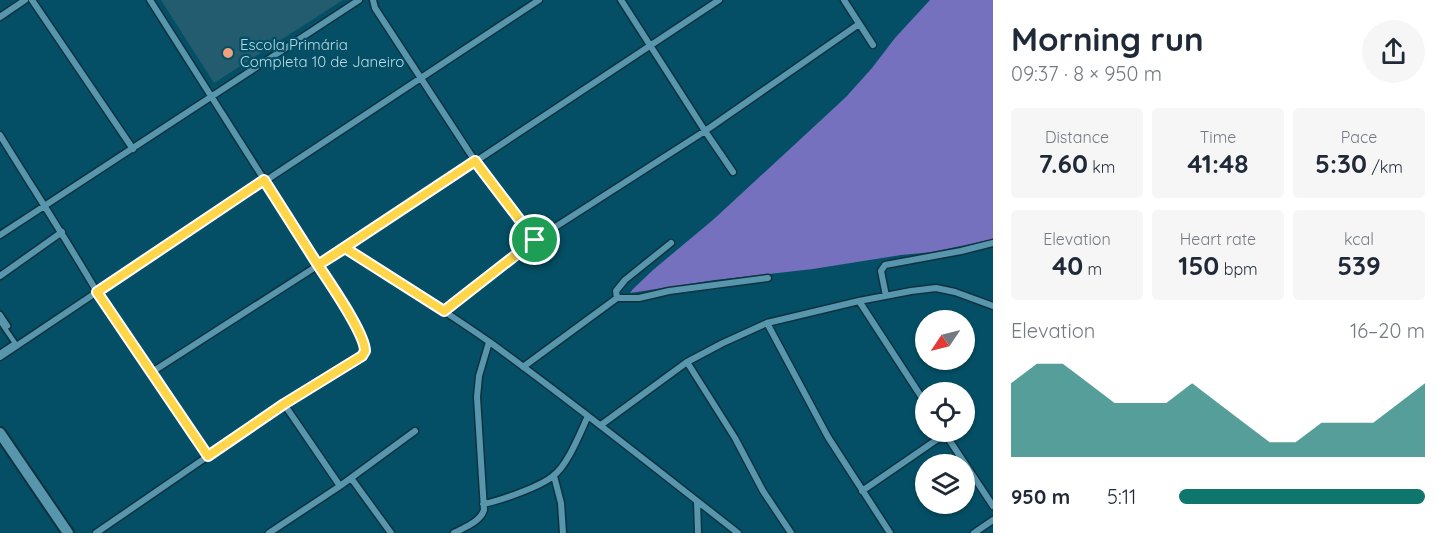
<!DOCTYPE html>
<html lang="en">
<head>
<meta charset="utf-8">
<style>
  body { margin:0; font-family:Quicksand,sans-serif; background:#f6f6f7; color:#1f2937; height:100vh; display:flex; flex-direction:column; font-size:22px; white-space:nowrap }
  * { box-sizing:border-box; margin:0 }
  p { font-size:20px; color:#747a83 }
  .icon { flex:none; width:33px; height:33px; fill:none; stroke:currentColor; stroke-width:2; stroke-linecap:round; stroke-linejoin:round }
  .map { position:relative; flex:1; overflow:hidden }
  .details { display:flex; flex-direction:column; background:#fff; width:450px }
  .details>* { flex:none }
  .needle { width:39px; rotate:235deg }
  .fabs { position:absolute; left:915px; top:310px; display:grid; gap:12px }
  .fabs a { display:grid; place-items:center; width:60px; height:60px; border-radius:50%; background:#fff; box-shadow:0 2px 4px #0004; font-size:30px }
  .pin { position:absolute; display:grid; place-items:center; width:51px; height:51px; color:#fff; margin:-26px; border:3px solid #fff; border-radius:50%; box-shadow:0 2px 6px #0007 }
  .round { display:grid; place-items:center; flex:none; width:63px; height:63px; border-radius:32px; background:#f6f6f7 }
  .head { display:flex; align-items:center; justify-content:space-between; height:102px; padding:0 18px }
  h1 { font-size:33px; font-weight:700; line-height:45px }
  .stats { display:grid; grid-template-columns:repeat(3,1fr); gap:9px; height:102px; padding:6px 18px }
  .stats div { display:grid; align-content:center; border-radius:6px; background:#f6f6f7; text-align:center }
  .stats b { font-size:26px; font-weight:700 }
  .stats small { font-size:16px; font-weight:400 }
  .stats p { font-size:16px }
  .chart { height:168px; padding:12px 18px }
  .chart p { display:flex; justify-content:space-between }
  .chart svg { width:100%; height:108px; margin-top:6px; fill:#0f766e; opacity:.7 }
  ul { padding:0 18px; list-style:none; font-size:20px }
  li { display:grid; grid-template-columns:96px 72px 1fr; align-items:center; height:45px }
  li i { height:15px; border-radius:8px; background:#0f766e }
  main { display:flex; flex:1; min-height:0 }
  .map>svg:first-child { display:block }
  .built { fill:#225c6e }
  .forest { fill:#7571be }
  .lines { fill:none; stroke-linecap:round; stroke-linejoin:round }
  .service-casing { stroke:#10323e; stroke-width:8 }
  .minor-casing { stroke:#10323e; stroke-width:9 }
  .tertiary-casing { stroke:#10323e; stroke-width:14 }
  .service { stroke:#5896ae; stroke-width:4.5 }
  .minor { stroke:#5896ae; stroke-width:6 }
  .tertiary { stroke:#5896ae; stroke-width:10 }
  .route-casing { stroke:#fff; stroke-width:12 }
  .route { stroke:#ffd54a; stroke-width:8 }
  .poi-dot { fill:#f1a17d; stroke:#044f65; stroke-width:2 }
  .labels { text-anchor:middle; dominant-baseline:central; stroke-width:4.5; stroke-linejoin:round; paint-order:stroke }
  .poi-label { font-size:15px; fill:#bbdae6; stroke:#044f65; text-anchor:start }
</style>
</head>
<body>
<main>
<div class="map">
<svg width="993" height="533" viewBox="0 0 993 533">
  <rect width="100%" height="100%" fill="#044f65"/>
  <!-- built -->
  <path class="built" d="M 161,0 L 343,0 L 214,83 Z"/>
  <!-- forest -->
  <path class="forest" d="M 930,0 L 993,0 L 993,239 L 933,252 L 901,255 L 813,269 L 715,280 L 630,293 L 633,289 L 653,270 L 714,219 L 846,97 L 872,68 L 895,38 Z"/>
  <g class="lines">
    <!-- service casing -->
    <g class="service-casing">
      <path id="service" d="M 0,314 L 8,326 L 5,328
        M 0,321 L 15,343 L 0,353"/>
    </g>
    <!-- minor casing -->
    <g class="minor-casing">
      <path id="minor" d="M 32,0 L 133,149
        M 373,0 L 375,8 L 475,161 L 535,240
        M 621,0 L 705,131 L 733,172
        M 844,0 L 873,45
        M 0,17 L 25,0
        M 0,135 C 32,187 66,239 97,292 L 0,357
        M 0,235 L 359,0
        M 345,248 C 394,279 443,309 491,343 C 575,404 656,469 738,533
        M 0,276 L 62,232
        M 886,296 L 881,271 L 885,265 L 961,251 L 993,243
        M 617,298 L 616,291 L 625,280 L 671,243
        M 859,301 L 926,404
        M 444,311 L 535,240 L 705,131 L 859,24
        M 767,323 L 828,437 L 890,533
        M 687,362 L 735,438 L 763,491 L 791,533
        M 523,367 L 617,298 L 639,298 L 669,291 L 768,278
        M 152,372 L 345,248 L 719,0
        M 284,404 L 340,486
        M 601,425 L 687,362 L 723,343 L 767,323 L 859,301 L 911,291 L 936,288 L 955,292 L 993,306
        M 944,432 L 993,506
        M 208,455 L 97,292 L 539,0
        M 554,476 L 561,503 L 563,533
        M 351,478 L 391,533
        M 862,491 L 945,434
        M 697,501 L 698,533
        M 483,504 C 499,501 540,487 553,476 C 568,465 580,433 588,416
        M 96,533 L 284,404 L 361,356 L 365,351 L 363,340 L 345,307 L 150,0
        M 269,533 L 340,486 L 415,431
        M 454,533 C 465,527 480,522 484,510 L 477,397 L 479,376 L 489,342
        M 974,533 L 993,520"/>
    </g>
    <!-- tertiary casing -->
    <g class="tertiary-casing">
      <path id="tertiary" d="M 0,433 L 68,533"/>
    </g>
    <!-- service -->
    <use href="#service" class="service"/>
    <!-- minor -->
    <use href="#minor" class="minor"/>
    <!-- tertiary -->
    <use href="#tertiary" class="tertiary"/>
  </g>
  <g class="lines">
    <!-- route casing -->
    <g class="route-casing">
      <path id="route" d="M 535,240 L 444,311 L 345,248 L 318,265 L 264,180 L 97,292 L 208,456 L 284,404 L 362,356 L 365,351 C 365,333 329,282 318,265 L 475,161 L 535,240"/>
    </g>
    <!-- route -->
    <use href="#route" class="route"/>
  </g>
  <!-- markers -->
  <circle class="poi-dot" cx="228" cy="53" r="6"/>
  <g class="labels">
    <!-- poi labels -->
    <g class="poi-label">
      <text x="240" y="44">Escola Primária<tspan x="240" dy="17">Completa 10 de Janeiro</tspan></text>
    </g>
  </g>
</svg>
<div class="fabs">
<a><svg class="needle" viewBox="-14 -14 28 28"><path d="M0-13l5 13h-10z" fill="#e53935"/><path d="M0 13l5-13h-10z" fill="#747a83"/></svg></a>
<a><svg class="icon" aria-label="locate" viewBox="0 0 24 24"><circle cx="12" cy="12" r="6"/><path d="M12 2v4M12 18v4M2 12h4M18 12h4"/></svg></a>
<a><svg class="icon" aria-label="layers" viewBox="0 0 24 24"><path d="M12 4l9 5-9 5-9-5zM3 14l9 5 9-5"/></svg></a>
</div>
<div class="pin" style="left:535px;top:240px;background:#1e9e55"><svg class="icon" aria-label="arrive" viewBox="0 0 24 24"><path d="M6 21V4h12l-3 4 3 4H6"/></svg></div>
</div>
<section class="details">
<div class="head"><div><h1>Morning run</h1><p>09:37 · 8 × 950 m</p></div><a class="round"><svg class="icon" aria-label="share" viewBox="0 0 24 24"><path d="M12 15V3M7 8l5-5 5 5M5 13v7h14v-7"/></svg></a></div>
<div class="stats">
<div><p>Distance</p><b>7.60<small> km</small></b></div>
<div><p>Time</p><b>41:48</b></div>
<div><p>Pace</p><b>5:30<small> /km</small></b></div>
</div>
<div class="stats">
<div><p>Elevation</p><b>40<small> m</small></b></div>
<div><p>Heart rate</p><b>150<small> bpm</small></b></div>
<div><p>kcal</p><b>539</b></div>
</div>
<div class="chart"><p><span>Elevation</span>16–20 m</p>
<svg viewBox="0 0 160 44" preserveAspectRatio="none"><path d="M0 44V14L10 6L20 6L30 14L40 22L50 22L60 22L70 14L80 22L90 30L100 38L110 38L120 30L130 30L140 30L150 22L160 14V44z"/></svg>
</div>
<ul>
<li><b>950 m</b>5:11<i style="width:100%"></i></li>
</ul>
</section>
</main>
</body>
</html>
